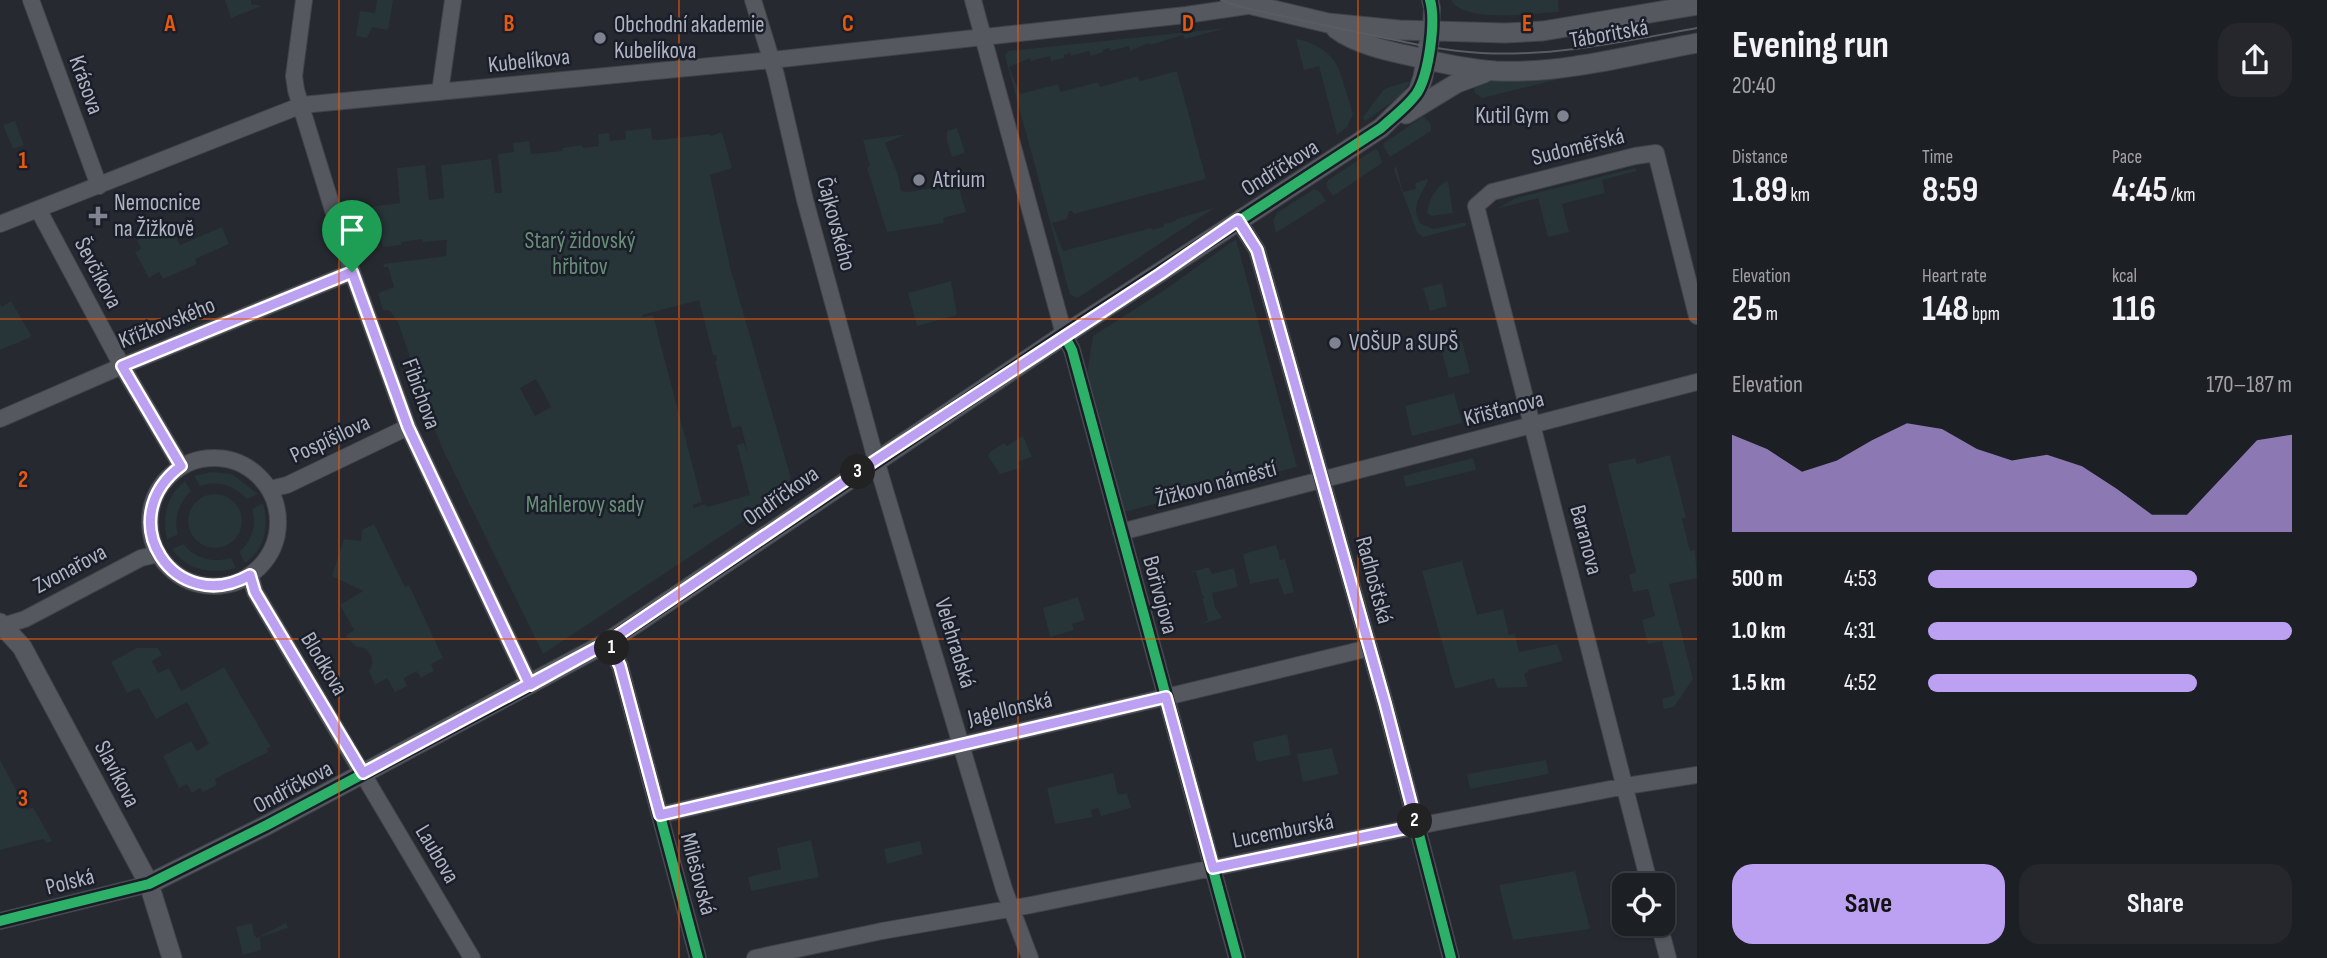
<!DOCTYPE html>
<html lang="en">
<head>
<meta charset="utf-8">
<style>
  body { margin:0; font-family:"Sofia Sans Condensed",sans-serif; background:#25272c; color:#f1f3f6; height:100vh; display:flex; flex-direction:column; font-size:26px; white-space:nowrap }
  * { box-sizing:border-box; margin:0 }
  p { font-size:23px; color:#a0a2a6 }
  .icon { flex:none; width:38px; height:38px; fill:none; stroke:currentColor; stroke-width:2; stroke-linecap:round; stroke-linejoin:round }
  .map { position:relative; flex:1; overflow:hidden }
  .details { display:flex; flex-direction:column; background:#1c1f24; width:630px }
  .details>* { flex:none }
  .buttons { position:absolute; left:1612px; top:873px; display:grid; gap:14px }
  .buttons a { display:grid; place-items:center; width:63px; height:63px; border-radius:14px; background:#1c1f24; box-shadow:0 2px 5px #0004,0 0 0 2px #3a3d41; font-size:35px }
  .pin { position:absolute; display:grid; place-items:center; width:60px; height:60px; color:#fff; margin:-72px -30px; border-radius:50% 50% 50% 0; rotate:-45deg; box-shadow:0 0 7px #0007 }
  .pin .icon { rotate:45deg }
  .km { position:absolute; width:35px; height:35px; margin:-18px; border-radius:50%; background:#222; color:#fff; font-size:19px; line-height:35px; text-align:center }
  .round { display:grid; place-items:center; flex:none; width:74px; height:74px; border-radius:21px; background:#25272c }
  .overview { display:flex; align-items:center; justify-content:space-between; height:119px; padding:0 35px }
  h1 { font-size:38px; font-weight:700; line-height:52px }
  .metrics { display:grid; grid-template-columns:repeat(3,1fr); gap:10px; height:119px; padding:7px 35px }
  .metrics div { display:grid; align-content:center }
  .metrics b { font-size:35px; font-weight:700 }
  .metrics small { font-size:19px; font-weight:400 }
  .metrics p { font-size:19px }
  .chart { height:196px; padding:14px 35px }
  .chart p { display:flex; justify-content:space-between }
  .chart svg { width:100%; height:126px; margin-top:7px; fill:#bca0f2; opacity:.7 }
  .primary-button { display:flex; gap:14px; margin-top:auto; padding:14px 35px }
  .primary-button a { flex:1; height:80px; border-radius:21px; background:#bca0f2; color:#111; font-size:28px; font-weight:700; line-height:80px; text-align:center }
  .primary-button a+a { background:#25272c; color:#f1f3f6 }
  ul { padding:0 35px; list-style:none; font-size:23px }
  li { display:grid; grid-template-columns:112px 84px 1fr; align-items:center; height:52px }
  li i { height:18px; border-radius:9px; background:#bca0f2 }
  main { display:flex; flex:1; min-height:0 }
  .map>svg:first-child { display:block }
  .green { fill:#273438; fill-rule:evenodd }
  .lines { fill:none; stroke-linecap:round; stroke-linejoin:round }
  .minor-casing { stroke:#424349; stroke-width:18 }
  .tertiary-casing { stroke:#424349; stroke-width:21 }
  .minor { stroke:#55585f; stroke-width:16 }
  .tertiary { stroke:#55585f; stroke-width:19 }
  .tram { stroke:#595c62; stroke-width:2 }
  .cycleway-casing { stroke:#1a1e29; stroke-width:15 }
  .cycleway { stroke:#2db169; stroke-width:10 }
  .route-casing { stroke:#fff; stroke-width:14 }
  .route { stroke:#bca0f2; stroke-width:9 }
  .grid { fill:none; stroke:#e8590c; stroke-width:2; stroke-opacity:0.55 }
  .poi-dot { fill:#7f838f; stroke:#1a1e29; stroke-width:2.5 }
  .labels { text-anchor:middle; dominant-baseline:central; stroke-width:5; stroke-linejoin:round; paint-order:stroke }
  .poi-label { font-size:23px; fill:#afb3c2; stroke:#1a1e29; text-anchor:start }
  .street-label { font-size:23px; fill:#afb3c2; stroke:#1a1e29 }
  .park-label { font-size:23px; fill:#698f78; stroke:#1a1e29 }
  .grid-label { font-size:23px; text-anchor:middle; font-weight:bold; fill:#e8590c; stroke:#1a1e29; stroke-width:5; stroke-linejoin:round; paint-order:stroke }
</style>
</head>
<body>
<main>
<div class="map">
<svg width="1697" height="958" viewBox="0 0 1697 958">
  <rect width="100%" height="100%" fill="#262930"/>
  <!-- green -->
  <path class="green" d="M 225,0 L 251,0 L 251,4 L 262,6 L 231,18 Z
    M 377,0 L 393,0 L 388,30 L 372,27 L 367,38 L 356,36 L 360,11 L 375,13 Z
    M 1451,0 L 1558,0 L 1559,12 C 1534,13 1464,24 1451,0 Z
    M 1226,28 L 1185,39 L 1183,35 L 1150,45 L 1149,43 L 1130,51 L 1129,46 L 1110,51 L 1109,48 L 1103,50 L 1103,52 L 1091,56 L 1089,51 L 1071,56 L 1070,53 L 1064,55 L 1064,58 L 1051,61 L 1050,56 L 1031,61 L 1030,58 L 1009,67 L 1020,94 L 1058,84 L 1060,92 L 1098,82 L 1100,87 L 1138,76 L 1140,81 L 1177,71 L 1206,179 L 1074,214 L 1072,211 L 1069,211 L 1067,219 L 1052,223 L 1063,251 L 1151,228 L 1152,230 L 1163,227 L 1164,224 L 1176,221 L 1176,219 L 1214,208 L 1078,298 L 1070,295 L 1005,56 L 1008,51 Z
    M 1296,39 C 1314,42 1331,52 1339,69 L 1353,114 L 1347,127 L 1337,135 L 1319,66 L 1304,70 Z
    M 1568,74 L 1568,77 L 1482,98 L 1474,92 L 1475,84 L 1491,79 Z
    M 1406,82 L 1410,82 L 1401,96 L 1365,121 L 1363,117 L 1384,89 Z
    M 1422,117 L 1425,117 L 1431,125 L 1431,131 L 1390,157 L 1383,146 L 1384,143 Z
    M 15,121 L 24,145 L 13,149 L 3,125 Z
    M 651,128 L 652,139 L 657,140 L 710,134 L 711,136 L 722,132 L 732,168 L 710,175 L 730,267 L 791,478 L 789,480 L 794,488 L 543,654 L 443,450 L 432,423 L 398,322 L 390,311 L 383,310 L 378,293 L 394,287 L 388,267 L 384,267 L 383,264 L 446,256 L 447,240 L 423,242 L 422,239 L 401,242 L 401,245 L 383,247 L 381,235 L 370,235 L 361,208 L 400,203 L 397,168 L 425,165 L 429,200 L 444,198 L 441,165 L 491,159 L 495,193 L 502,193 L 498,154 L 514,152 L 513,143 L 529,141 L 531,154 L 562,151 L 563,148 L 582,145 L 583,148 L 599,146 L 598,134 L 609,133 L 610,141 L 626,139 L 625,131 ZM 699,300 L 713,355 L 716,355 L 717,361 L 715,361 L 732,428 L 741,426 L 748,453 L 744,443 L 737,445 L 750,495 L 707,507 L 706,504 L 693,508 L 693,505 L 702,502 L 653,315 L 643,317 L 642,315 ZM 536,379 L 551,407 L 535,416 L 520,388 Z
    M 957,128 L 965,153 L 952,157 L 947,141 L 947,131 Z
    M 907,134 L 885,143 L 898,175 L 901,191 L 909,192 L 932,188 L 933,185 L 957,181 L 966,212 L 943,218 L 944,223 L 887,232 L 867,168 L 870,166 L 863,140 Z
    M 1375,149 L 1378,150 L 1382,163 L 1333,196 L 1326,186 L 1328,180 Z
    M 1396,165 L 1403,192 L 1416,189 L 1415,183 L 1427,179 L 1428,181 C 1420,196 1410,209 1421,224 L 1434,229 L 1461,223 L 1466,223 L 1466,226 L 1423,237 L 1417,232 L 1394,170 Z
    M 1635,168 L 1637,171 L 1602,180 L 1605,193 L 1562,204 L 1569,232 L 1548,237 L 1538,198 L 1496,209 L 1516,198 Z
    M 1448,181 L 1453,213 L 1431,216 L 1427,213 C 1428,202 1437,184 1448,181 Z
    M 1314,189 L 1320,192 L 1326,201 L 1276,233 L 1273,221 L 1277,213 Z
    M 172,226 L 180,245 L 222,227 L 229,244 L 195,259 L 197,264 L 163,279 L 159,272 L 149,278 L 135,252 L 141,249 L 137,240 Z
    M 1236,239 L 1297,467 L 1124,512 L 1087,374 L 1093,336 L 1163,291 Z
    M 951,281 L 957,315 L 917,326 L 908,293 Z
    M 1442,283 L 1447,306 L 1430,311 L 1423,288 Z
    M 11,301 L 31,335 L 29,338 L 0,350 L 0,304 L 2,307 Z
    M 1462,341 L 1470,373 L 1449,378 L 1440,346 Z
    M 1454,393 L 1462,423 L 1412,436 L 1405,406 Z
    M 1023,436 L 1032,457 L 1017,462 L 1021,468 L 1000,474 L 988,456 L 990,452 L 1004,443 L 1007,446 Z
    M 1670,455 L 1686,517 L 1682,519 L 1690,551 L 1695,550 L 1697,578 L 1669,584 L 1693,679 L 1674,707 L 1664,709 L 1662,699 L 1675,695 L 1662,641 L 1648,644 L 1642,620 L 1655,616 L 1648,589 L 1633,592 L 1629,575 L 1636,572 L 1608,464 L 1635,458 L 1637,464 Z
    M 1473,458 L 1476,470 L 1406,487 L 1403,476 Z
    M 211,472 L 232,474 L 258,494 L 247,499 C 233,485 219,480 200,486 L 194,476 Z
    M 185,481 L 191,491 C 179,504 173,518 178,534 L 167,540 C 162,517 166,496 185,481 Z
    M188 521a27 27 0 1 1 54 0a27 27 0 1 1-54 0Z
    M 263,503 C 270,525 265,550 245,563 L 239,552 C 252,541 257,525 252,509 Z
    M 374,524 L 405,587 L 409,585 L 443,658 L 431,664 L 434,671 L 421,678 L 417,671 L 404,678 L 407,686 L 395,692 L 387,678 L 375,685 L 369,671 C 375,662 372,654 364,648 L 356,647 L 346,636 L 354,630 L 340,605 L 363,591 L 332,576 L 344,539 L 361,541 L 362,530 Z
    M 183,544 C 197,559 211,563 231,558 L 236,568 C 213,575 185,570 172,549 Z
    M 1276,545 L 1280,560 L 1285,559 L 1294,592 L 1284,595 L 1278,578 L 1250,584 L 1243,554 Z
    M 1462,561 L 1477,615 L 1503,609 L 1509,635 L 1515,634 L 1519,652 L 1557,644 L 1563,661 L 1528,670 L 1528,672 L 1524,674 L 1528,687 L 1497,688 L 1494,678 L 1455,689 L 1422,571 Z
    M 1209,567 L 1212,574 L 1234,568 L 1238,587 L 1212,593 L 1215,607 L 1222,618 L 1202,624 L 1208,620 L 1202,598 L 1205,597 L 1202,595 L 1196,572 L 1188,573 Z
    M 1078,597 L 1085,620 L 1072,624 L 1074,630 L 1050,637 L 1043,608 Z
    M 137,648 L 158,648 L 162,655 L 152,661 L 158,673 L 169,668 L 181,691 L 224,667 L 271,747 L 267,748 L 268,752 L 215,779 L 217,785 L 203,792 L 200,788 L 192,793 L 187,784 L 179,788 L 163,756 L 191,741 L 197,751 L 209,744 L 187,702 L 156,719 L 139,688 L 127,693 L 111,662 Z
    M 1287,734 L 1291,755 L 1257,762 L 1252,742 Z
    M 1332,748 L 1339,774 L 1303,782 L 1297,754 Z
    M 0,760 L 27,810 L 33,807 L 52,841 L 47,843 L 43,839 L 0,850 Z
    M 1546,760 L 1549,774 L 1470,789 L 1467,774 Z
    M 1113,773 L 1118,795 L 1127,793 L 1131,808 L 1101,816 L 1098,808 L 1091,810 L 1093,817 L 1055,824 L 1047,788 Z
    M 811,840 L 819,877 L 751,891 L 748,877 L 781,869 L 777,848 Z
    M 920,841 L 923,854 L 887,864 L 884,849 Z
    M 1575,871 L 1590,929 L 1513,940 L 1499,885 Z
    M 252,923 L 254,935 L 257,938 L 286,923 L 288,928 L 260,937 L 261,950 L 243,955 L 236,927 Z"/>
  <g class="lines">
    <!-- minor casing -->
    <g class="minor-casing">
      <path id="minor" d="M 31,0 L 99,186
        M 304,0 L 294,76 L 296,90 L 352,272 L 408,427 L 530,685
        M 753,0 L 776,75 L 805,200 L 876,460 L 1004,889 L 1030,958
        M 973,0 L 1059,316 L 1064,335 L 1072,350 L 1237,958
        M 1430,0 L 1432,8 L 1431,31
        M 440,92 L 453,0
        M 38,209 L 122,366 L 181,466
        M 1238,220 L 1257,250 L 1385,703 L 1451,958
        M 0,224 L 302,105 L 772,60 L 1186,15 L 1247,6
        M 0,419 L 122,366 L 352,272
        M150 522a64 64 0 1 1 128 0a64 64 0 1 1-128 0Z
        M 270,489 L 287,485 L 408,427
        M 1121,532 L 1697,382
        M 250,575 L 255,592 L 472,958
        M 0,627 L 25,619 L 141,558 L 158,554
        M 608,642 L 620,666 L 698,958
        M 660,815 L 1166,697 L 1369,648
        M 1650,886 L 1476,206 L 1492,192 L 1635,156 L 1656,153 L 1697,316
        M 0,921 L 149,884
        M 1659,924 L 1668,958
        M 755,958 L 882,931 L 1031,905 L 1433,823 L 1626,786 L 1697,775"/>
    </g>
    <!-- tertiary casing -->
    <g class="tertiary-casing">
      <path id="tertiary" d="M 1231,0 L 1328,23 L 1399,30 L 1505,33 L 1543,31 L 1697,5
        M 1336,29 C 1356,44 1387,51 1411,56 C 1439,63 1467,69 1496,71 C 1563,74 1631,55 1697,43
        M 1406,114 L 1457,83 L 1484,73
        M 0,623 L 22,647 L 149,884 L 172,958
        M 149,884 L 267,825 L 608,642 L 1064,335 L 1381,128 L 1418,92 L 1423,77 L 1431,31"/>
    </g>
    <!-- minor -->
    <use href="#minor" class="minor"/>
    <!-- tertiary -->
    <use href="#tertiary" class="tertiary"/>
    <!-- tram -->
    <path class="tram" d="M 1221,0 L 1241,7 C 1284,17 1328,26 1371,35 C 1408,43 1444,51 1481,53 C 1554,57 1626,41 1697,28"/>
    <!-- cycleway casing -->
    <g class="cycleway-casing">
      <path id="cycleway" d="M 1238,220 L 1257,250 L 1385,703 L 1451,958
        M 1064,335 L 1072,350 L 1237,958
        M 0,921 L 149,884 L 267,825 L 530,685
        M 698,958 L 620,666 L 608,642 L 1064,335 L 1381,128 C 1393,117 1408,106 1417,93 C 1429,74 1436,21 1430,0"/>
    </g>
    <!-- cycleway -->
    <use href="#cycleway" class="cycleway"/>
  </g>
  <g class="lines">
    <!-- route casing -->
    <g class="route-casing">
      <path id="route" d="M 352,272 L 122,366 L 181,466 C 110,519 175,618 250,575 L 255,592 L 363,773 L 608,642 L 620,666 L 660,815 L 1166,697 L 1213,868 L 1417,826 L 1385,703 L 1257,250 L 1238,220 L 1160,274 L 876,460 L 608,642 L 530,685 L 408,427 L 352,272"/>
    </g>
    <!-- route -->
    <use href="#route" class="route"/>
  </g>
  <!-- grid -->
  <path class="grid" d="M 339,0 L 339,958M 679,0 L 679,958M 1018,0 L 1018,958M 1358,0 L 1358,958M 0,319 L 1697,319M 0,639 L 1697,639"/>
  <!-- markers -->
  <g class="poi-dot">
    <circle cx="600" cy="38" r="7"/>
    <circle cx="1563" cy="116" r="7"/>
    <circle cx="919" cy="180" r="7"/>
    <path d="M94.5 205.5h7v7h7v7h-7v7h-7v-7h-7v-7h7z"/>
    <circle cx="1335" cy="343" r="7"/>
  </g>
  <g class="labels">
    <!-- poi labels -->
    <g class="poi-label">
      <text x="614" y="25">Obchodní akademie<tspan x="614" dy="26">Kubelíkova</tspan></text>
      <text x="1549" y="116" text-anchor="end">Kutil Gym</text>
      <text x="933" y="180">Atrium</text>
      <text x="114" y="203">Nemocnice<tspan x="114" dy="26">na Žižkově</tspan></text>
      <text x="1349" y="343">VOŠUP a SUPŠ</text>
    </g>
    <!-- street labels -->
    <g class="street-label">
      <text transform="translate(1609 34) rotate(-10)">Táboritská</text>
      <text transform="translate(529 61) rotate(-6)">Kubelíkova</text>
      <text transform="translate(86 85) rotate(70)">Krásova</text>
      <text transform="translate(1578 147) rotate(-14)">Sudoměřská</text>
      <text transform="translate(1280 168) rotate(-32)">Ondříčkova</text>
      <text transform="translate(836 224) rotate(75)">Čajkovského</text>
      <text transform="translate(98 273) rotate(62)">Ševčíkova</text>
      <text transform="translate(167 323) rotate(-22)">Křížkovského</text>
      <text transform="translate(421 394) rotate(70)">Fibichova</text>
      <text transform="translate(1504 409) rotate(-15)">Křišťanova</text>
      <text transform="translate(330 439) rotate(-25)">Pospíšilova</text>
      <text transform="translate(1216 484) rotate(-15)">Žižkovo náměstí</text>
      <text transform="translate(781 496) rotate(-35)">Ondříčkova</text>
      <text transform="translate(1586 540) rotate(75)">Baranova</text>
      <text transform="translate(70 569) rotate(-28)">Zvonařova</text>
      <text transform="translate(1374 580) rotate(75)">Radhošťská</text>
      <text transform="translate(1160 595) rotate(75)">Bořivojova</text>
      <text transform="translate(955 643) rotate(73)">Velehradská</text>
      <text transform="translate(324 664) rotate(59)">Blodkova</text>
      <text transform="translate(1010 709) rotate(-13)">Jagellonská</text>
      <text transform="translate(117 774) rotate(62)">Slavíkova</text>
      <text transform="translate(293 787) rotate(-28)">Ondříčkova</text>
      <text transform="translate(1283 831) rotate(-11)">Lucemburská</text>
      <text transform="translate(437 854) rotate(59)">Laubova</text>
      <text transform="translate(698 874) rotate(75)">Milešovská</text>
      <text transform="translate(70 882) rotate(-14)">Polská</text>
    </g>
    <!-- park labels -->
    <g class="park-label">
      <text x="580" y="241">Starý židovský<tspan x="580" dy="26">hřbitov</tspan></text>
      <text x="585" y="505">Mahlerovy sady</text>
    </g>
  </g>
  <g class="grid-label">
    <text x="170" y="31">A</text>
    <text x="509" y="31">B</text>
    <text x="848" y="31">C</text>
    <text x="1188" y="31">D</text>
    <text x="1527" y="31">E</text>
    <text x="23" y="168">1</text>
    <text x="23" y="487">2</text>
    <text x="23" y="806">3</text>
  </g>
</svg>
<div class="buttons">
<a><svg class="icon" aria-label="locate" viewBox="0 0 24 24"><circle cx="12" cy="12" r="6"/><path d="M12 2v4M12 18v4M2 12h4M18 12h4"/></svg></a>
</div>
<div class="pin" style="left:352px;top:272px;background:#1e9e55"><svg class="icon" aria-label="arrive" viewBox="0 0 24 24"><path d="M6 21V4h12l-3 4 3 4H6"/></svg></div>
<b class="km" style="left:612px;top:648px">1</b>
<b class="km" style="left:1415px;top:821px">2</b>
<b class="km" style="left:858px;top:472px">3</b>
</div>
<section class="details">
<div class="overview"><div><h1>Evening run</h1><p>20:40</p></div><a class="round"><svg class="icon" aria-label="share" viewBox="0 0 24 24"><path d="M12 15V3M7 8l5-5 5 5M5 13v7h14v-7"/></svg></a></div>
<div class="metrics">
<div><p>Distance</p><b>1.89<small> km</small></b></div>
<div><p>Time</p><b>8:59</b></div>
<div><p>Pace</p><b>4:45<small> /km</small></b></div>
</div>
<div class="metrics">
<div><p>Elevation</p><b>25<small> m</small></b></div>
<div><p>Heart rate</p><b>148<small> bpm</small></b></div>
<div><p>kcal</p><b>116</b></div>
</div>
<div class="chart"><p><span>Elevation</span>170–187 m</p>
<svg viewBox="0 0 160 44" preserveAspectRatio="none"><path d="M0 44V10L10 15L20 23L30 19L40 12L50 6L60 8L70 15L80 19L90 17L100 21L110 29L120 38L130 38L140 25L150 12L160 10V44z"/></svg>
</div>
<ul>
<li><b>500 m</b>4:53<i style="width:74%"></i></li>
<li><b>1.0 km</b>4:31<i style="width:100%"></i></li>
<li><b>1.5 km</b>4:52<i style="width:74%"></i></li>
</ul>
<div class="primary-button"><a>Save</a><a>Share</a></div>
</section>
</main>
</body>
</html>
